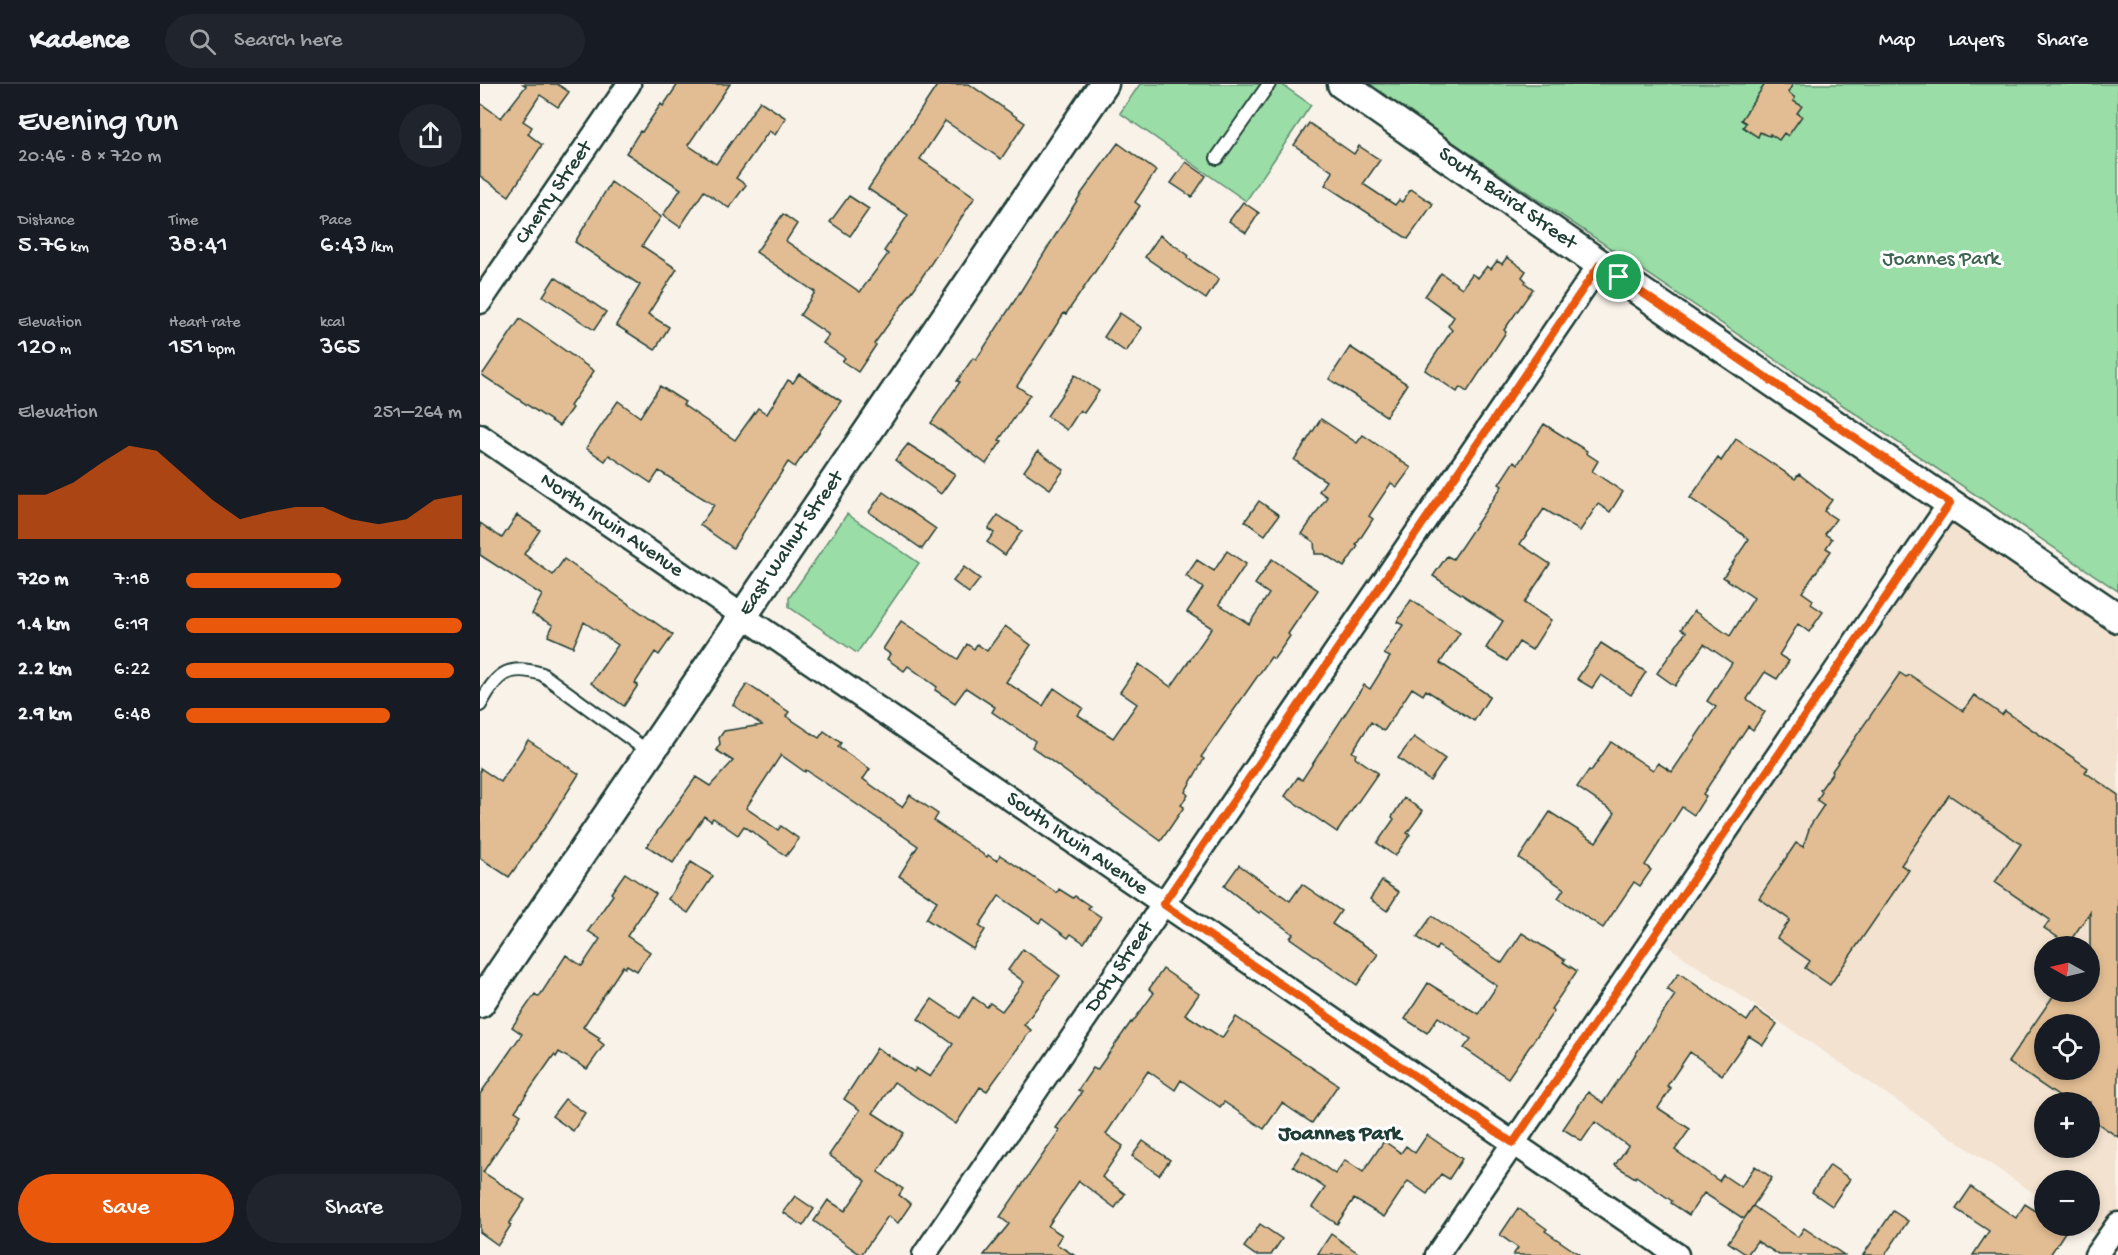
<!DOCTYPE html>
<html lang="en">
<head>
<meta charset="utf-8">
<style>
  body { margin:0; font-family:"Gochi Hand",sans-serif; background:#20242c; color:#f1f3f6; height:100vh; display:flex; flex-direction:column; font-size:22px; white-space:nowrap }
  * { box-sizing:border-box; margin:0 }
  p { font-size:20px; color:#9ea1a6 }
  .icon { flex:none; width:33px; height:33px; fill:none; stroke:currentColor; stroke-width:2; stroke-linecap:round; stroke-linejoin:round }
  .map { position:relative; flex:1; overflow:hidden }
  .details { display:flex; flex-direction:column; background:#171b24; width:480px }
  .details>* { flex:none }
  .needle { width:39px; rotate:278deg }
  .controls { position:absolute; left:1554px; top:852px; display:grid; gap:12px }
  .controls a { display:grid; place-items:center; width:66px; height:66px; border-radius:50%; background:#171b24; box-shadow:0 3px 9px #0003; font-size:30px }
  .pin { position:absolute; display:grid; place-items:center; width:51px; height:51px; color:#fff; margin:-26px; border:3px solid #fff; border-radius:50%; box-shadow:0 2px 6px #0007 }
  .round { display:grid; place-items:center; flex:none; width:63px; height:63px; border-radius:32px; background:#20242c }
  .head { display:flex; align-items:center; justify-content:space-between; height:102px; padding:0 18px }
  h1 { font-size:33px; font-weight:600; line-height:45px }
  .metrics { display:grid; grid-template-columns:repeat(3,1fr); gap:9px; height:102px; padding:6px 18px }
  .metrics div { display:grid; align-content:center }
  .metrics b { font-size:26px; font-weight:600 }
  .metrics small { font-size:16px; font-weight:400 }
  .metrics p { font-size:16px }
  .chart { height:168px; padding:12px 18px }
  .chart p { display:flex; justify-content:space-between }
  .chart svg { width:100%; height:108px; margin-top:6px; fill:#ea580c; opacity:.7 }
  .action { display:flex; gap:12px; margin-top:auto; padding:12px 18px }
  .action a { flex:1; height:69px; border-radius:36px; background:#ea580c; color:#fff; font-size:24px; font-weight:600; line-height:69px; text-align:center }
  .action a+a { background:#20242c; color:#f1f3f6 }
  ul { padding:0 18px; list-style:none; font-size:20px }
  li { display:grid; grid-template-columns:96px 72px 1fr; align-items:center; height:45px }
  li i { height:15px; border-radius:8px; background:#ea580c }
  header { display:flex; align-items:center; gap:36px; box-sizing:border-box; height:84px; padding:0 30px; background:#171b24; border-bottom:2px solid #363941 }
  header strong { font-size:28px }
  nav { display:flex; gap:33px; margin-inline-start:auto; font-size:21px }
  .search { width:420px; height:54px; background:#20242c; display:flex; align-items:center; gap:15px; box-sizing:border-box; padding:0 21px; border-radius:33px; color:#9ea1a6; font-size:22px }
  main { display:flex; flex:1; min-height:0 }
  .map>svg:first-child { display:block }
  .built { fill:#f2e2cf; fill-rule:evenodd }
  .green { fill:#9bdda7; stroke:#5d8d6e; stroke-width:1.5 }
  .building { fill:#e2bd93; stroke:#1f3d34; stroke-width:1.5; fill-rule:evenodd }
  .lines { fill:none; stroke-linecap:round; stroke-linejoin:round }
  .service-casing { stroke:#1f3d34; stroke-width:16 }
  .minor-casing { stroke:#1f3d34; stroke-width:27 }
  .tertiary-casing { stroke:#1f3d34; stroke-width:33 }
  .service { stroke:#fff; stroke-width:12 }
  .minor { stroke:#fff; stroke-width:22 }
  .tertiary { stroke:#fff; stroke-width:28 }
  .route-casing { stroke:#fff; stroke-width:12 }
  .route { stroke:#ea580c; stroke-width:8 }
  .labels { text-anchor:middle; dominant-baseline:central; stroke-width:6; stroke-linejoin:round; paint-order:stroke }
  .street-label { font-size:21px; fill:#1f3d34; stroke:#fff }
  .park-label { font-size:21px; fill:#3e6551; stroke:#fff }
  .neighbourhood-label { font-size:22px; font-weight:bold; fill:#1f3d34; stroke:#fff }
</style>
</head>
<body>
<header>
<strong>Kadence</strong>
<div class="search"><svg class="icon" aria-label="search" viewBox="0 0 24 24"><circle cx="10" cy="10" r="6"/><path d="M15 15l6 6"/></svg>Search here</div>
<nav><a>Map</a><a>Layers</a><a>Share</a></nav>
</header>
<main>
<section class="details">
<div class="head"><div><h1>Evening run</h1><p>20:46 · 8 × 720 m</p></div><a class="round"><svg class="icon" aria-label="share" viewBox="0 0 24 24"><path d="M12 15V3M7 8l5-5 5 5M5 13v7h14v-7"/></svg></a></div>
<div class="metrics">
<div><p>Distance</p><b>5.76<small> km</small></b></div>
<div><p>Time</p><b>38:41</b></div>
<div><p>Pace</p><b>6:43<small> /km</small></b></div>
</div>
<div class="metrics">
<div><p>Elevation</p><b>120<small> m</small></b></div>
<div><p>Heart rate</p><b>151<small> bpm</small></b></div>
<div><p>kcal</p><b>365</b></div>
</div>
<div class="chart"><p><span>Elevation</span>251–264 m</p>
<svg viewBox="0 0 160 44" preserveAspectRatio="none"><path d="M0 44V26L10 26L20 21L30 13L40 6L50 8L60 18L70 28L80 36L90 33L100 31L110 31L120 36L130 38L140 36L150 28L160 26V44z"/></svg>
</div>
<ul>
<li><b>720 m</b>7:18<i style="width:56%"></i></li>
<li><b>1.4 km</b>6:19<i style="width:100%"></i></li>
<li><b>2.2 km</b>6:22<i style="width:97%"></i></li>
<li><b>2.9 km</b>6:48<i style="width:74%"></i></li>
</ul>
<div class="action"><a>Save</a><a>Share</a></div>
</section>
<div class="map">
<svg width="1638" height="1171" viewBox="0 0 1638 1171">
  <rect width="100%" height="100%" fill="#f9f2e9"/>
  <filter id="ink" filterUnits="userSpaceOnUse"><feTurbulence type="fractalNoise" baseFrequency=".0167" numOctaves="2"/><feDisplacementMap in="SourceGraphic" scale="12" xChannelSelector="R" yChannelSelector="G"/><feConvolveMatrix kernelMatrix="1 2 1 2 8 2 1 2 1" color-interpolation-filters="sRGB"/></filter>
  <g filter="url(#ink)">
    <!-- built -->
    <path class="built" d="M 1470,419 L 1638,534 L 1638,1139 L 1625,1158 L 1602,1142 L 1610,1142 L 1610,1096 L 1564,1096 L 1564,1116 L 1174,853 ZM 1564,862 L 1610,862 L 1610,908 L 1564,908 ZM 1564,940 L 1610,940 L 1610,986 L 1564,986 ZM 1564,1018 L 1610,1018 L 1610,1064 L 1564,1064 Z"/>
    <!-- green -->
    <path class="green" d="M 660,0 L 801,0 L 831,21 L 766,117 L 640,29 Z
      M 887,0 L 1638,0 L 1638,507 Z
      M 367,430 L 439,479 L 377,569 L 309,523 L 309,514 Z"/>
    <!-- building -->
    <path class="building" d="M 43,0 L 77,0 L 89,8 L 78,23 L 60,11 L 43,37 L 52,43 L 48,50 L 62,61 L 29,112 L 0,92 L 0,19 L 21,34 L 46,2 Z
      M 198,0 L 250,0 L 208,61 L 236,80 L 280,17 L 306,34 L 295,51 L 289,47 L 256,94 L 266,101 L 249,124 L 224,107 L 200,143 L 183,131 L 201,105 L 146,69 L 160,47 L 162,48 L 181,20 L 183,22 Z
      M 458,0 L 489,0 L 545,39 L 521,75 L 465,37 L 440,75 L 495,113 L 436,202 L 394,260 L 396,261 L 378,288 L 362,277 L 365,274 L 343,259 L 349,251 L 320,231 L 335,208 L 276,168 L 303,130 L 317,140 L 306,157 L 380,208 L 408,170 L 404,167 L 428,131 L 388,105 Z
      M 1285,0 L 1313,0 L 1308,8 L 1315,14 L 1313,17 L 1322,22 L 1317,29 L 1322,32 L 1308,52 L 1304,49 L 1299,56 L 1290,50 L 1290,52 L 1286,51 L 1280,48 L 1278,53 L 1263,43 L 1266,39 L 1261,36 Z
      M 829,39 L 874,70 L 879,62 L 900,76 L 883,100 L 915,121 L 919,116 L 922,118 L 931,105 L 953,120 L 928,155 L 845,101 L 853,88 L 814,61 Z
      M 638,59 L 676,87 L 655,118 L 660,122 L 586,230 L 584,229 L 537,302 L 550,311 L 519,356 L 522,357 L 506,380 L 451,339 L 480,298 L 477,297 L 493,274 L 496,276 L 537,213 L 601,110 Z
      M 706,78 L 726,92 L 712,113 L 691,99 Z
      M 131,98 L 181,133 L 162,162 L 197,185 L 168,230 L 189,243 L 175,266 L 136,241 L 160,201 L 95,158 Z
      M 369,112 L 389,125 L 370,152 L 350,138 Z
      M 763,118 L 779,129 L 766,149 L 749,137 Z
      M 680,151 L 708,171 L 707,174 L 739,195 L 726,215 L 665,173 Z
      M 1027,173 L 1046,187 L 1042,193 L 1046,197 L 1045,199 L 1053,205 L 1024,246 L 1026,248 L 987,308 L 980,303 L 977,308 L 945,286 L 972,246 L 968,242 L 974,233 L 945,212 L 961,189 L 982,204 L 992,190 L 998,194 L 1007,182 L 1011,185 L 1017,177 L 1022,180 Z
      M 75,193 L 126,228 L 114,246 L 63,212 Z
      M 640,229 L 662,244 L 646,268 L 624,253 Z
      M 40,235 L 114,287 L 90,322 L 92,324 L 79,342 L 2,291 Z
      M 870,263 L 927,300 L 906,332 L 849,295 Z
      M 319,290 L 361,317 L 315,383 L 308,378 L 253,464 L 220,441 L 234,421 L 179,387 L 171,399 L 129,371 L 125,377 L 106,364 L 138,317 L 160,333 L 180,302 L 205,318 L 203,321 L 255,356 L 278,324 L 287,330 L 308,296 L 313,299 Z
      M 595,291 L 619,307 L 604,329 L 600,326 L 587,346 L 567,332 Z
      M 841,335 L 877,359 L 883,351 L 931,384 L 917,403 L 911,399 L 889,432 L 893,435 L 876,461 L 878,462 L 864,483 L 844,470 L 835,470 L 834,458 L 822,450 L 847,413 L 839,407 L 846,397 L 814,376 Z
      M 1064,340 L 1107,367 L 1106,369 L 1118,377 L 1112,387 L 1143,408 L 1130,428 L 1118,420 L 1100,447 L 1064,425 L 1040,460 L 1070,480 L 1044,519 L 1071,536 L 1052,566 L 1039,558 L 1027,577 L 1006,564 L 1023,537 L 953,492 L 967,472 L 973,475 L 1022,402 L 1019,400 L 1034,377 L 1038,380 Z
      M 1256,355 L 1315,395 L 1319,390 L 1352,416 L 1344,427 L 1356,435 L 1345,450 L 1352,455 L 1346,464 L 1351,467 L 1322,508 L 1333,516 L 1331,520 L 1343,528 L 1329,548 L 1318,540 L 1299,571 L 1309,577 L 1297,595 L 1285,588 L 1267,615 L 1285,628 L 1273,646 L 1268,642 L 1223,710 L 1226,712 L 1214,731 L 1202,723 L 1165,781 L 1171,786 L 1160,802 L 1154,798 L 1123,844 L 1078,814 L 1084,805 L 1039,774 L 1070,728 L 1116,758 L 1135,729 L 1097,703 L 1109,686 L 1111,687 L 1131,658 L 1173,686 L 1178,679 L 1192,688 L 1236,623 L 1227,617 L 1252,579 L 1224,560 L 1195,602 L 1177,589 L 1206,548 L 1201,545 L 1214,527 L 1250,552 L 1274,514 L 1243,493 L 1269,455 L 1210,414 L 1238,374 L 1241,377 Z
      M 428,360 L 475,390 L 461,410 L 415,376 Z
      M 558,367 L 584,386 L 570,405 L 544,387 Z
      M 403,408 L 456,445 L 442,465 L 389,428 Z
      M 779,417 L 799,431 L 785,451 L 765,437 Z
      M 37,431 L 60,446 L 44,470 L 73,491 L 84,475 L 193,551 L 179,571 L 175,568 L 155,599 L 158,601 L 144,622 L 111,599 L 138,561 L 104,538 L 93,563 L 68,552 L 73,541 L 52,530 L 62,511 L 0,471 L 0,439 L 22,454 Z
      M 518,431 L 542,447 L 525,471 L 507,458 L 514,449 L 508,445 Z
      M 747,467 L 766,480 L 739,520 L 769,540 L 789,510 L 775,500 L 792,475 L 838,506 L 808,550 L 810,552 L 794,575 L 791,573 L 721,673 L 724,675 L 705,708 L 708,711 L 701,721 L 704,723 L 681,757 L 552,663 L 555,657 L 512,628 L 515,623 L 486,604 L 475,619 L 455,606 L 457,603 L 428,582 L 424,587 L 407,575 L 410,570 L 403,565 L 421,537 L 478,575 L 487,560 L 494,565 L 497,560 L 507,567 L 525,542 L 551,561 L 526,598 L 563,622 L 574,604 L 603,624 L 598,631 L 633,654 L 657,620 L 640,608 L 659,580 L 691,603 L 732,544 L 707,528 L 723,504 L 706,492 L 717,476 L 734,487 Z
      M 484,483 L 500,495 L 489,509 L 473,497 Z
      M 931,516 L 980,549 L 960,579 L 1010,612 L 994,637 L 946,606 L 943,611 L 932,604 L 904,647 L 891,638 L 872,668 L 876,670 L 875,673 L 898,689 L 857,748 L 805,712 L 818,693 L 822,696 L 884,601 L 890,605 L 910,573 L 904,570 L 923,541 L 917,538 Z
      M 1121,559 L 1166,588 L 1151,611 L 1121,591 L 1112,604 L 1097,595 Z
      M 1420,589 L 1426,593 L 1430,591 L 1483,627 L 1494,611 L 1522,631 L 1525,627 L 1608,684 L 1605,688 L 1638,711 L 1638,1053 L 1610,1034 L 1610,1018 L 1587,1018 L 1528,978 L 1576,908 L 1610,908 L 1610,828 L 1588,860 L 1564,844 L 1570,836 L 1515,798 L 1541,760 L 1469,711 L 1421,781 L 1429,786 L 1350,901 L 1325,884 L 1330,877 L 1297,854 L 1310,836 L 1279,814 L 1316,759 L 1323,763 L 1330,742 L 1344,721 L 1337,716 L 1342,708 L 1340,706 L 1353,688 L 1352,687 ZM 1564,940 L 1610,940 L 1610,986 L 1564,986 Z
      M 267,600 L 309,628 L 306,632 L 339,654 L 344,647 L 361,659 L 358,663 L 390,685 L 383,695 L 422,723 L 430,711 L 458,730 L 454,737 L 507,773 L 508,771 L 517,777 L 520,771 L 577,809 L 579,805 L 593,814 L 595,812 L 610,822 L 608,824 L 621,833 L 604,859 L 591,850 L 588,854 L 562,835 L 559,839 L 519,812 L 499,842 L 505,846 L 493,865 L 446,835 L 457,817 L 419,792 L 438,762 L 326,686 L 325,688 L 301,671 L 266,724 L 298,746 L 301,742 L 319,755 L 306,772 L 264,742 L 258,751 L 233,734 L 231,737 L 224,732 L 193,779 L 167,762 L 216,693 L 230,702 L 253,677 L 236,666 L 240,660 L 239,654 L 244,647 L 282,641 L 253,621 Z
      M 934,653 L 965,675 L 950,697 L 918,674 Z
      M 48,656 L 99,690 L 65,743 L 29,793 L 0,774 L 0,684 L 21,698 Z
      M 924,714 L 943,727 L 927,749 L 930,751 L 915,772 L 897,759 L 914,735 L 912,733 Z
      M 211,778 L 233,792 L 208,829 L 188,815 Z
      M 759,781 L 810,817 L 822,800 L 861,827 L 852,840 L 898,870 L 877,901 L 810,854 L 813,850 L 781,827 L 779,829 L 744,802 Z
      M 145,789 L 176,810 L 147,852 L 170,868 L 157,887 L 147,881 L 145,884 L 143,882 L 103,943 L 120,954 L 118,956 L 124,961 L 107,985 L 79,968 L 76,973 L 74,971 L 35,1027 L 41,1031 L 3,1088 L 45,1116 L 29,1140 L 31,1141 L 18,1161 L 0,1148 L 0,1010 L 42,950 L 32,943 L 55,910 L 59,913 L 86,871 L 102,882 L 120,855 L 108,847 L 133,811 L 131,809 Z
      M 902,797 L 919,808 L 907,827 L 890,815 Z
      M 952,832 L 1022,879 L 1042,849 L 1085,876 L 1083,878 L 1097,887 L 1071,925 L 1074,927 L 1028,994 L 984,964 L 991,955 L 958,933 L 947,949 L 925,935 L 948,899 L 998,930 L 1017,902 L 958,862 L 956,866 L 937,853 Z
      M 543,865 L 580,892 L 544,941 L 551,946 L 507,1007 L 500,1003 L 476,1040 L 414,998 L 393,1029 L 424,1049 L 398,1088 L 423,1105 L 419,1111 L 431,1120 L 418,1139 L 408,1132 L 381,1171 L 334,1137 L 348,1116 L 365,1127 L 386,1097 L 349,1071 L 380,1026 L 364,1015 L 397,964 L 434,988 L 436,984 L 450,993 L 473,960 L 438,935 L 452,915 L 480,934 L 493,913 L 507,923 L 510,919 L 522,927 L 544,898 L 528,886 Z
      M 683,885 L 719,910 L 705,930 L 742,954 L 756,933 L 858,1001 L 832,1039 L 802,1019 L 784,1045 L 744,1018 L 740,1023 L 701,996 L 695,1006 L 668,987 L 626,1050 L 643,1062 L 622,1093 L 645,1110 L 635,1124 L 599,1097 L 568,1142 L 582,1151 L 576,1160 L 594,1171 L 504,1171 L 529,1140 L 520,1133 L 580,1046 L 576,1044 L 602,1008 L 598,1006 L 613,984 L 617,986 L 651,938 L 652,939 L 674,909 L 669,905 Z
      M 1199,889 L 1267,937 L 1275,925 L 1297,940 L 1283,961 L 1269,952 L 1242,991 L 1210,968 L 1187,1002 L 1191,1004 L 1178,1024 L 1210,1045 L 1195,1066 L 1239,1097 L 1243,1091 L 1261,1103 L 1275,1082 L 1292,1094 L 1264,1135 L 1224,1109 L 1209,1131 L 1191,1119 L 1192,1117 L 1156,1092 L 1155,1094 L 1135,1081 L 1148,1062 L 1115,1038 L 1102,1057 L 1083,1045 L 1108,1008 L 1123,1019 L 1195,911 L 1187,905 Z
      M 85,1015 L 105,1029 L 93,1047 L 72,1032 Z
      M 947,1051 L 982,1075 L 969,1095 L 961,1090 L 947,1110 L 928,1097 L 904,1133 L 874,1115 L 857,1140 L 832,1123 L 845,1104 L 813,1082 L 823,1067 L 855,1090 L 865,1076 L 883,1088 L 904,1057 L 921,1069 L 926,1062 L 935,1069 Z
      M 663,1057 L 690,1076 L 679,1091 L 652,1072 Z
      M 1350,1081 L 1370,1095 L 1352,1122 L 1332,1108 Z
      M 1491,1103 L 1536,1134 L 1545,1120 L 1564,1132 L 1564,1142 L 1589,1142 L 1570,1171 L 1493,1171 L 1509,1147 L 1476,1125 Z
      M 315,1112 L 334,1125 L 323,1142 L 303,1128 Z
      M 1273,1122 L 1318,1153 L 1324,1144 L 1364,1171 L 1299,1171 L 1277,1157 L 1267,1171 L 1248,1158 Z
      M 1038,1124 L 1067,1145 L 1065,1147 L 1100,1171 L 1033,1171 L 1038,1164 L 1020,1151 Z
      M 1413,1127 L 1428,1137 L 1405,1171 L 1383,1171 Z
      M 780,1140 L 802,1155 L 791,1171 L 775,1171 L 764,1163 Z
      M 851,1150 L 881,1171 L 837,1171 Z"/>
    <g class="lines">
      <!-- service casing -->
      <g class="service-casing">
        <path id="service" d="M 737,74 L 789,0
          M 0,621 C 16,591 27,579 62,590 L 170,669"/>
      </g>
      <!-- minor casing -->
      <g class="minor-casing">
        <g id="minor">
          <path id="s1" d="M 0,218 L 149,0"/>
          <path id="s2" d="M 0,352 L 1197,1171"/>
          <path id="s3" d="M 444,1171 L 1120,180"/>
          <path d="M 957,1171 L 1470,419"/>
          <path d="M 1616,1171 L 1638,1140"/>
        </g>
      </g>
      <!-- tertiary casing -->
      <g class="tertiary-casing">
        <g id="tertiary">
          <path id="s4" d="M 862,0 L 1120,180 L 1638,534"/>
          <path id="s5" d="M 0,919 L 624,0"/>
        </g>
      </g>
      <!-- service -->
      <use href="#service" class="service"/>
      <!-- minor -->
      <use href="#minor" class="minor"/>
      <!-- tertiary -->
      <use href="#tertiary" class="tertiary"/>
    </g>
  </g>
  <g class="lines" filter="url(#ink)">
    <!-- route casing -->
    <g class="route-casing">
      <path id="route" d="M 1120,180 L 1470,419 L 1033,1059 L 683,820 Z"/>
    </g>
    <!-- route -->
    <use href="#route" class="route"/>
  </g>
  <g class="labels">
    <!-- street labels -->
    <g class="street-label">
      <text stroke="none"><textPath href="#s1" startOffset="132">Cherry Street</textPath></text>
      <text stroke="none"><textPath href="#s4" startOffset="201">South Baird Street</textPath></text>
      <text stroke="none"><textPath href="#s2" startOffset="159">North Irwin Avenue</textPath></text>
      <text stroke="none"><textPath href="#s5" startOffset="555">East Walnut Street</textPath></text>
      <text stroke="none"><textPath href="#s2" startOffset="723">South Irwin Avenue</textPath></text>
      <text stroke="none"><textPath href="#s3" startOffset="348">Doty Street</textPath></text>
    </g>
    <!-- park labels -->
    <g class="park-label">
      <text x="1461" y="176">Joannes Park</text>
    </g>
    <!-- neighbourhood labels -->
    <g class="neighbourhood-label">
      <text x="860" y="1051">Joannes Park</text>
    </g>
  </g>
</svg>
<div class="controls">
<a><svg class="needle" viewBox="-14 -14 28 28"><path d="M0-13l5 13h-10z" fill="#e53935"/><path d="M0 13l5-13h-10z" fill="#9ea1a6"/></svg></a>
<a><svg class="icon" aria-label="locate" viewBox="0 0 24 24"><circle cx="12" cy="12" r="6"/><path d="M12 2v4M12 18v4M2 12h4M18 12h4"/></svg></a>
<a>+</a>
<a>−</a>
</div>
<div class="pin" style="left:1139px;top:193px;background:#1e9e55"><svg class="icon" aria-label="arrive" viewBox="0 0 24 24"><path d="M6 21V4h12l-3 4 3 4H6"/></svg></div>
</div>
</main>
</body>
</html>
